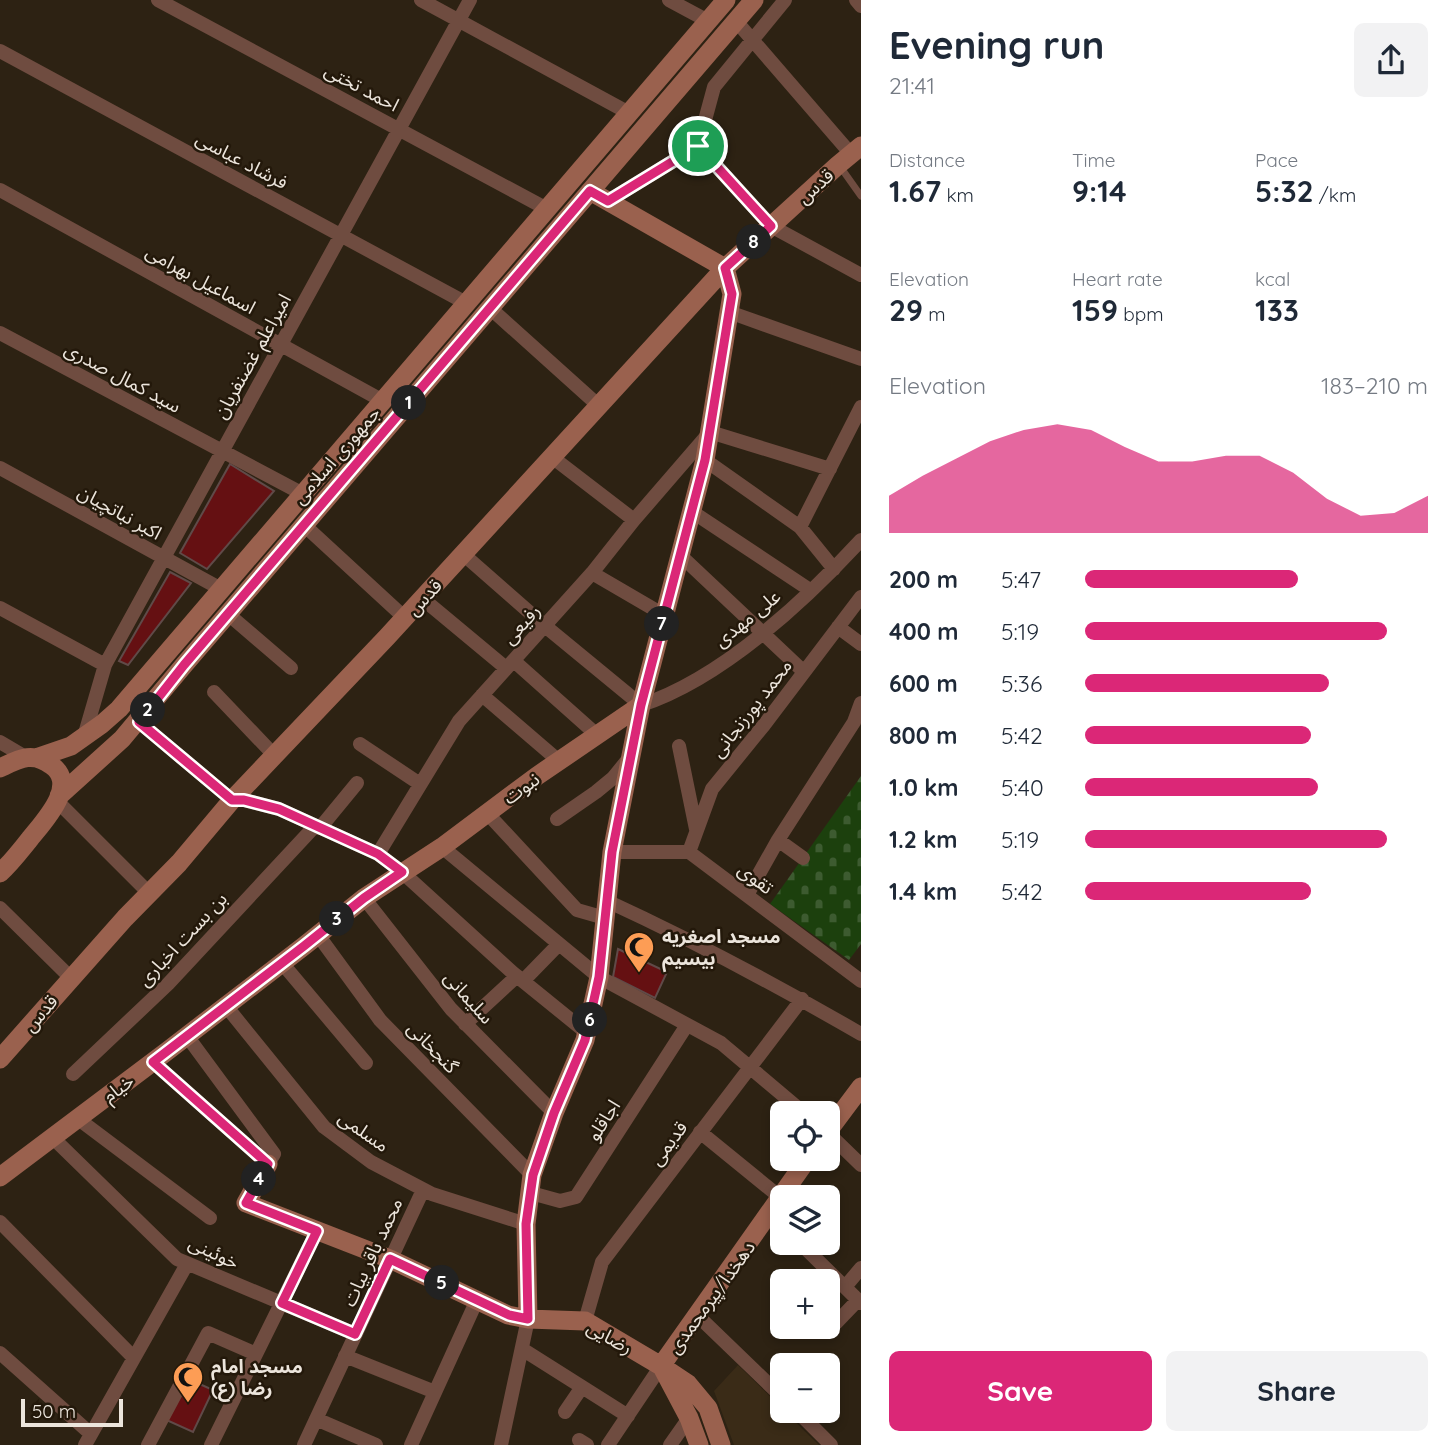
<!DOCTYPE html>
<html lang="en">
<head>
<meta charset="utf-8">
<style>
  body { margin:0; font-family:Quicksand,"Noto Sans Arabic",sans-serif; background:#f2f2f3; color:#1f2937; height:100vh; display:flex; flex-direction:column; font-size:26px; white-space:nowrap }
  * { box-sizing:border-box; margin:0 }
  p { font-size:23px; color:#747a83 }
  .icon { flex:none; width:38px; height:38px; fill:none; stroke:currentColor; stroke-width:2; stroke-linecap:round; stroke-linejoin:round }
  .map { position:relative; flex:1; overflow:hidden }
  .panel { display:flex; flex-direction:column; background:#fff; width:595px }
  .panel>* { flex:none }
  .tools { position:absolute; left:770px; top:1101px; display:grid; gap:14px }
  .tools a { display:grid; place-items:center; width:70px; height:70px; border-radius:10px; background:#fff; box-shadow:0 4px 10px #0003; font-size:35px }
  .scale { position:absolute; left:21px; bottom:18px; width:102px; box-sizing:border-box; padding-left:7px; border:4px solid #ece5dc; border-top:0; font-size:19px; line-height:24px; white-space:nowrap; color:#ece5dc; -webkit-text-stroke:5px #23180a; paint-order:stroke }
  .pin { position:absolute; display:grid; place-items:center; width:60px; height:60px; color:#fff; margin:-30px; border:4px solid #fff; border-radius:50%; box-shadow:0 2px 7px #0007 }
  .km { position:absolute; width:35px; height:35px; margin:-18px; border-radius:50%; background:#222; color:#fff; font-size:19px; line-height:35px; text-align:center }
  .round { display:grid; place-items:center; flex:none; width:74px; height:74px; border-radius:10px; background:#f2f2f3 }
  .headline { display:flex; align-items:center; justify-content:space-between; height:119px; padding:0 28px }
  h1 { font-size:38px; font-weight:700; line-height:52px }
  .stats { display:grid; grid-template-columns:repeat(3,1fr); gap:10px; height:119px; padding:7px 28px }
  .stats div { display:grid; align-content:center }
  .stats b { font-size:30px; font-weight:700 }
  .stats small { font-size:19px; font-weight:400 }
  .stats p { font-size:19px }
  .chart { height:196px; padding:14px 28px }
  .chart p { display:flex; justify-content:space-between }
  .chart svg { width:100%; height:126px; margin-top:7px; fill:#db2777; opacity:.7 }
  .button { display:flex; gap:14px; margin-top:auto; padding:14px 28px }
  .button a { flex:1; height:80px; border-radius:10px; background:#db2777; color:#fff; font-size:28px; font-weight:700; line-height:80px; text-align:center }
  .button a+a { background:#f2f2f3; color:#1f2937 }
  ul { padding:0 28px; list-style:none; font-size:23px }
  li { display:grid; grid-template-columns:112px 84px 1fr; align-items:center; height:52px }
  li i { height:18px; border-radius:9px; background:#db2777 }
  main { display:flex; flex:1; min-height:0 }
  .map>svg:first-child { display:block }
  .built { fill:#3a2b17 }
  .cemetery { fill:url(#cemetery-stones) }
  .building { fill:#651012; stroke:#604a48; stroke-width:2 }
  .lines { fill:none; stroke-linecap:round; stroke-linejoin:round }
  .lane { stroke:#6f4c40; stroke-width:7 }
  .street { stroke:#6f4c40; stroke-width:14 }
  .secondary { stroke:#9a614e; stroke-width:19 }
  .route-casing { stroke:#fff; stroke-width:14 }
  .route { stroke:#db2777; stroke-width:9 }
  .labels { text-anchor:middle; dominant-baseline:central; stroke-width:5; stroke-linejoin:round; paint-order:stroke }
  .street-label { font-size:19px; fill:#ece5dc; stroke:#23180a }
  .poi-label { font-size:19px; font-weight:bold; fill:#ece5dc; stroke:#23180a; text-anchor:start }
</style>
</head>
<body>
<main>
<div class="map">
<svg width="861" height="1445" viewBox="0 0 861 1445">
  <defs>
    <pattern id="cemetery-stones" width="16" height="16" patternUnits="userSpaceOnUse" patternTransform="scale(1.75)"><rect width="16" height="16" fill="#1c400d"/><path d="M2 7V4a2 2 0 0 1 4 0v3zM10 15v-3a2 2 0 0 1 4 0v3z" fill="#3d5b30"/></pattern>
  </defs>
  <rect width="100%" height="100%" fill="#2d2213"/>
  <!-- built -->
  <path class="built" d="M 738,1365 L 782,1408 L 782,1410 L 784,1411 L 819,1445 L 734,1445 L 714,1391 Z"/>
  <!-- cemetery -->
  <path class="cemetery" d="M 861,776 L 861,944 L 849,960 L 770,904 Z"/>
  <!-- building -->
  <path class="building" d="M 230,464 L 274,491 L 207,569 L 180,553 Z
    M 170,572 L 191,583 L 128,665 L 119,661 Z
    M 618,949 L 667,972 L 655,998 L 613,977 Z
    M 184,1377 L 213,1390 L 193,1432 L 162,1418 Z"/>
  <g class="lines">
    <!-- lane -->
    <path class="lane" d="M 839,165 L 861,196"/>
    <!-- street -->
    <path class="street" d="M 158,0 L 547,209
      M 421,0 L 629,113
      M 669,0 L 708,21
      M 856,0 L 861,6
      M 736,21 L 851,154
      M 0,51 L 466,303
      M 698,146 L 771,226 L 861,275
      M 0,190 L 383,401
      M 608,201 L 698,146 L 714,87 L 785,0
      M 490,308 L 599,406
      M 729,312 L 861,359
      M 0,333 L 303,494
      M 552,457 L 634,520
      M 705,460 L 800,527 L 834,569
      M 0,468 L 221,589
      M 691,511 L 810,590
      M 304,525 L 405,618
      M 800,527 L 861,407
      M 463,554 L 545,626 L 641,705 C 721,679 805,601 861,540
      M 680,555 L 803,671
      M 592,573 L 664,615
      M 423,599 L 506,668
      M 0,608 L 105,665
      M 228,614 L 291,668
      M 838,627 L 861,644
      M 514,661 L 597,735
      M 214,692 L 275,756
      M 482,695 L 559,761
      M 139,722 L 232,800 L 244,800 L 279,809 L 378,854 L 402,872 L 513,973 L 587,1033
      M 84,737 L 105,665 L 470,0
      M 0,742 L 22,755
      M 360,744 L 420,784
      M 679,746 L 696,829
      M 58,802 L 149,893
      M 487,813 L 577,910 L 605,918
      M 557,819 L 596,792 L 613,778 L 630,757
      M 320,828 L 357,783
      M 778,840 L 803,858
      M 442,847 L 599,977 L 721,1043 L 804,1113
      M 612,852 L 689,852 L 861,981
      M 689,852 L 712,789 L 764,725 L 861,597
      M 378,854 L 459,721 L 592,573 L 634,520 L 710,432 L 830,469
      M 747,895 L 778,840 L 854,722 L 861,703
      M 364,898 L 451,1009 L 554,1113
      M 607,901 C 694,941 778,986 861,1034
      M 0,908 L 71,978
      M 318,935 L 380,1020 L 532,1175
      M 282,963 L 366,1063
      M 523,981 L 559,944
      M 226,1006 L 324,1127 L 371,1162 L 432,1194 L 526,1224
      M 465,1024 L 517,976
      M 153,1062 L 268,1164 L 274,1154 L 187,1036
      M 73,1074 L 168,984 L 315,826
      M 77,1118 L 210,1218
      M 700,1132 L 781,1198
      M 828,1133 L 861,1165
      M 52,1137 L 177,1259 L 355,1334
      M 531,1193 L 560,1201 L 576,1197 L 687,1025
      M 769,1214 L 782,1226
      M 0,1222 L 134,1358
      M 799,1242 L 861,1303
      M 845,1287 L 861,1268
      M 698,1316 L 782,1397
      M 585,1321 L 602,1262 L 802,999
      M 836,1323 L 858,1300
      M 522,1349 L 628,1416
      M 0,1353 L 91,1434
      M 345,1356 L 435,1392
      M 796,1410 L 831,1445
      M 565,1412 L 582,1387
      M 316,1419 L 376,1445
      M 579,1440 L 587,1445
      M 85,1445 L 187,1264
      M 148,1445 L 208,1333 L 256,1354
      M 211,1445 L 317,1231
      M 304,1445 L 423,1190
      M 411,1445 L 477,1300
      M 501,1445 L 528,1319
      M 608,1445 L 661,1366
      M 670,1445 L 689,1418"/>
    <!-- secondary -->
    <path class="secondary" d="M 590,191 L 725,268
      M 36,758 L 71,746 L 102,724 L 119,709 L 726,0
      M 0,768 C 19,759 32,751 51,765 C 80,785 43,822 29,840 C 20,851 11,863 0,873
      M 59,796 L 122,739 L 184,665 L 754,0
      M 0,1059 L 125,918 L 179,863 L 232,800 L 387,637 L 725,268 L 838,165 L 861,146
      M 828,1131 L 861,1087
      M 268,1164 L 246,1203 L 390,1259 L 508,1315 L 528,1319 L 585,1321 L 661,1366 L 688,1384 L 708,1408 L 721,1445
      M 0,1177 L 166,1052 L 304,946 L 364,898 L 442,847 L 537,776 L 641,705
      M 528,1319 L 526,1224 L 532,1175 L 554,1113 L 585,1040 L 599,977 L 612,852 L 641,705 L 705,460 L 732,294 L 725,268
      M 661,1366 L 808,1158
      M 662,1367 L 689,1418 L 699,1445"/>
  </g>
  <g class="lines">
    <!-- route casing -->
    <g class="route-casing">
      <path id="route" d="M 698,146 L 771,226 L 725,268 L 732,294 L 705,460 L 641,705 L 612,852 L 599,977 L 585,1040 L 554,1113 L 533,1175 L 526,1224 L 528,1319 L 509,1315 L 390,1259 L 355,1334 L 282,1303 L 317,1231 L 246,1203 L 268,1164 L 153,1062 L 304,946 L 364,898 L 402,872 L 378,854 L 279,809 L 244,800 L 232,800 L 139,722 L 184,665 L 590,191 L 608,201 Z"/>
    </g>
    <!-- route -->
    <use href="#route" class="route"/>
  </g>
  <!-- icons -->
  <defs>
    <g id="mosque-pin" transform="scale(1.575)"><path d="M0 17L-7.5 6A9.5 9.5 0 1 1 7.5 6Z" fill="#fd9d55" stroke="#23180a"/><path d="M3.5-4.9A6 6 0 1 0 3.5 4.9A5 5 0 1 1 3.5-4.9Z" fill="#111"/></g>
  </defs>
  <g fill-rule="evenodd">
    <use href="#mosque-pin" x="639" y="947"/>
    <use href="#mosque-pin" x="188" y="1377"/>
  </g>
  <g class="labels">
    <!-- street labels -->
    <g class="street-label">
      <text transform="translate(362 87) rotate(28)">احمد تختی</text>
      <text transform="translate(242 160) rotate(28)">فرشاد عباسی</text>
      <text transform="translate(815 186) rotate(-42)">قدس</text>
      <text transform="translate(201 279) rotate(29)">اسماعیل بهرامی</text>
      <text transform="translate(252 356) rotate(-61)">امیراعلم غضنفریان</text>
      <text transform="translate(123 377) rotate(28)">سید کمال صدری</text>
      <text transform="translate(336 455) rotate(-49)">جمهوری اسلامی</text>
      <text transform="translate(120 512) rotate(29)">اکبر نباتچیان</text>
      <text transform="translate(424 597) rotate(-47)">قدس</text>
      <text transform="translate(747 618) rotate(-39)">علی مهدی</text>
      <text transform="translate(521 624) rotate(-48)">رفیعی</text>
      <text transform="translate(751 708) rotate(-52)">محمد پورزنجانی</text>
      <text transform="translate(521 788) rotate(-36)">نبوت</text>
      <text transform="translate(756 878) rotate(37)">تقوی</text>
      <text transform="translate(182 939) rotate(-47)">بن بست اخباری</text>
      <text transform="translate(469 997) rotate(48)">سلیمانی</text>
      <text transform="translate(40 1013) rotate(-49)">قدس</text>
      <text transform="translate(433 1047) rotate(46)">گنجخانی</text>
      <text transform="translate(118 1088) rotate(-37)">خیام</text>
      <text transform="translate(603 1120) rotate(-57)">اجاقلو</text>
      <text transform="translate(364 1131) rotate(35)">مسلمی</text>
      <text transform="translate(668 1143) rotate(-53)">قدیمی</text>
      <text transform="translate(214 1252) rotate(25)">خوئینی</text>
      <text transform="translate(372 1252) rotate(-65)">محمد باقر بیات</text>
      <text transform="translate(711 1297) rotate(-54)">دهخدا/پیرمحمدی</text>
      <text transform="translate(610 1337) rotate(29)">رضایی</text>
    </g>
    <!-- poi labels -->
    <g class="poi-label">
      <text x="662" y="936">مسجد اصغریه<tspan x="662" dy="22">بیسیم</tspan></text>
      <text x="211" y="1366">مسجد امام<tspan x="211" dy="22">رضا (ع)</tspan></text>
    </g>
  </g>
</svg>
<div class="tools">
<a><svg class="icon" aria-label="locate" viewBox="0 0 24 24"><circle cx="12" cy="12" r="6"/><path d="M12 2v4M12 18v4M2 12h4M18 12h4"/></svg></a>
<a><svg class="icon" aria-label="layers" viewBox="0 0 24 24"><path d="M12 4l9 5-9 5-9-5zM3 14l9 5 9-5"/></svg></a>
<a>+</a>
<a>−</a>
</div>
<div class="scale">50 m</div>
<div class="pin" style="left:698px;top:146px;background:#1e9e55"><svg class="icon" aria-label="arrive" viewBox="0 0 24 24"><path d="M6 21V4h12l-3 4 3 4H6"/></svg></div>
<b class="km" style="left:409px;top:403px">1</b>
<b class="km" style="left:148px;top:710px">2</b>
<b class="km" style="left:337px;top:919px">3</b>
<b class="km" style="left:259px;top:1179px">4</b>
<b class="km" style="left:442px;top:1283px">5</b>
<b class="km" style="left:590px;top:1020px">6</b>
<b class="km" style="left:662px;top:624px">7</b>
<b class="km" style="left:754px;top:242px">8</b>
</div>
<section class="panel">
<div class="headline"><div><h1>Evening run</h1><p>21:41</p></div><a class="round"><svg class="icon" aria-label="share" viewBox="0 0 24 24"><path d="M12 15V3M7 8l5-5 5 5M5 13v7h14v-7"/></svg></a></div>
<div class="stats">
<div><p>Distance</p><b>1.67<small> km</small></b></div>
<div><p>Time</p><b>9:14</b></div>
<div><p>Pace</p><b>5:32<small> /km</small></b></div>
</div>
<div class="stats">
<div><p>Elevation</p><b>29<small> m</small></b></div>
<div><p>Heart rate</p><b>159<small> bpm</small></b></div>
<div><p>kcal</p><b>133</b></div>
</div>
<div class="chart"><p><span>Elevation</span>183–210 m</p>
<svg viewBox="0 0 160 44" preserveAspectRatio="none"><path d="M0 44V31L10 24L20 18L30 12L40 8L50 6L60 8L70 14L80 19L90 19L100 17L110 17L120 23L130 32L140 38L150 37L160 31V44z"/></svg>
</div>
<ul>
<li><b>200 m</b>5:47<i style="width:62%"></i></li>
<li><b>400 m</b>5:19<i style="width:88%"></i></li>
<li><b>600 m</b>5:36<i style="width:71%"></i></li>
<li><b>800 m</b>5:42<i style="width:66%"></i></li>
<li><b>1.0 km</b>5:40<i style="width:68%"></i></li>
<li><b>1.2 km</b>5:19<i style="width:88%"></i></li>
<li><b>1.4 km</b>5:42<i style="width:66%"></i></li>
</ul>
<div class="button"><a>Save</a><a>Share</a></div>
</section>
</main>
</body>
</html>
